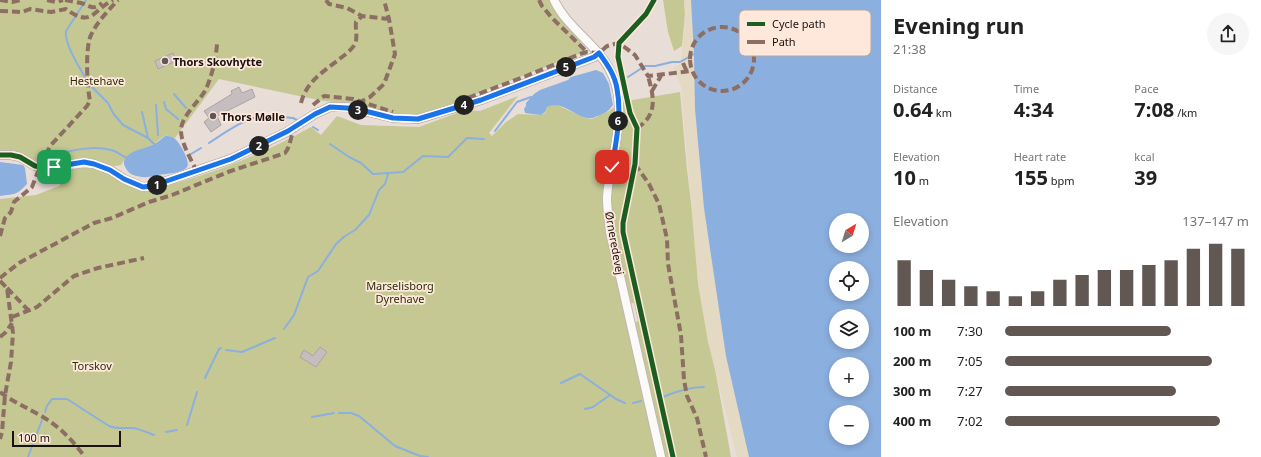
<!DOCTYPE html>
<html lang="en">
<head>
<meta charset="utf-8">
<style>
  body { margin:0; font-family:"Noto Sans",sans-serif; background:#f6f6f6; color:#222; height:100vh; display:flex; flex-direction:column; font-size:15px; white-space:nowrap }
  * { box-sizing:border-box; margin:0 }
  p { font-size:13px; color:#767676 }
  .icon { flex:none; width:22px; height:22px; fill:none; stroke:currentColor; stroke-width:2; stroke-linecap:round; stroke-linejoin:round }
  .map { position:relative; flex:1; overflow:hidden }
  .side { display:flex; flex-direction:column; background:#fff; width:380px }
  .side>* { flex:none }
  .needle { width:26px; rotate:38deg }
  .buttons { position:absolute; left:829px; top:213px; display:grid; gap:8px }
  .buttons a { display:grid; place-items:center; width:40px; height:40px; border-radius:50%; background:#fff; box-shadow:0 2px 6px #0003; font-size:20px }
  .scale { position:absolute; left:12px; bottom:10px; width:109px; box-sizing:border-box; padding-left:4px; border:2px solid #19110e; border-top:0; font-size:11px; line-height:14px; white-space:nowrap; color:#19110e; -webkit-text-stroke:3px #fee8dc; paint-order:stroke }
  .pin { position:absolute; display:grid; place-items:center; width:34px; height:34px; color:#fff; margin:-17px; border-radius:8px; box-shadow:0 2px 6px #0006 }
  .km { position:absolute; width:20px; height:20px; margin:-10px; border-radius:50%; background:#222; color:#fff; font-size:11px; line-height:20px; text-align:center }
  .round { display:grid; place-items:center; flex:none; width:42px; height:42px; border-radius:21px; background:#f6f6f6 }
  .summary { display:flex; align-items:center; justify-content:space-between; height:68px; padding:0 12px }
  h1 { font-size:22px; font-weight:700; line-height:30px }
  .stats { display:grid; grid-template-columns:repeat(3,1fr); gap:6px; height:68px; padding:4px 12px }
  .stats div { display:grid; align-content:center }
  .stats b { font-size:20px; font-weight:700 }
  .stats small { font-size:11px; font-weight:400 }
  .stats p { font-size:11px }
  .chart { height:112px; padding:8px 12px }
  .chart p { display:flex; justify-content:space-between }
  .chart svg { width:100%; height:72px; margin-top:4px; stroke:#615854; stroke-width:6 }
  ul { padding:0 12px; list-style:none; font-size:13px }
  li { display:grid; grid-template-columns:64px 48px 1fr; align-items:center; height:30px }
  li i { height:10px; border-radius:5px; background:#615854 }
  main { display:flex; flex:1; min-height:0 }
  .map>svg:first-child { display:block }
  .green { fill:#c5c893; fill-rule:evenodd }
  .sand { fill:#e4d9c2 }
  .water { fill:#8bafdf; fill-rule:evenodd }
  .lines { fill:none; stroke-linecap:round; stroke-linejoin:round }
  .stream { stroke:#8bafdf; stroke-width:2 }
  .building { fill:#c5bdbe; stroke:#aca4a4 }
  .minor-casing { stroke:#c0b7b2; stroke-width:10 }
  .minor { stroke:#fcfaf9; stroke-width:8 }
  .quiet { stroke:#8d6e63; stroke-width:4; stroke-dasharray:8 4; stroke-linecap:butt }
  .cycleway-casing { stroke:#fee8dc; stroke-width:8 }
  .cycleway { stroke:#1b5e20; stroke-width:5 }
  .route-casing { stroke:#fff; stroke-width:8 }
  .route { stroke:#1a73e8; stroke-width:5 }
  .poi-dot { fill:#615854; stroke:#fee8dc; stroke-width:1.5 }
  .labels { text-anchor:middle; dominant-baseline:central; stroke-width:3.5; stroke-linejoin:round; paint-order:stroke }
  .poi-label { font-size:11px; font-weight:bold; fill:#19110e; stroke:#fee8dc; text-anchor:start }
  .park-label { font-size:11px; fill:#2b3006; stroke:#fee8dc }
  .street-label { font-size:11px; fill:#19110e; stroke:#fee8dc }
  .key { fill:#fee8dc; stroke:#b9a89e; stroke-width:1 }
  .key-label { font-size:11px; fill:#19110e }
</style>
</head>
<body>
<main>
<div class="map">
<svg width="881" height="457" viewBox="0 0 881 457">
  <rect width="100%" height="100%" fill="#e8ddd7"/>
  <!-- green -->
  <path class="green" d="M 0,0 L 550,0 L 560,17 L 580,41 L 584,52 L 430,112 L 409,117 L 390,115 L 349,103 L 323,101 L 219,79 L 175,138 C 172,137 168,135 165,136 C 162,137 158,141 155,143 C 140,152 131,149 121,165 L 109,167 L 47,164 C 34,163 31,158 20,153 C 13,151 7,150 0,150 Z
    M 663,0 L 684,0 L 685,14 L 682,46 L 674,51 L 668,32 Z
    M 680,92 L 687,170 L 704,308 L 731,457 L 0,457 L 0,199 L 36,195 L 59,186 L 73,165 L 105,171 L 144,191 C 202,178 260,156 311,127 L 321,135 L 337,116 L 361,125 L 419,127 L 465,110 L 480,111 L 518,96 L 489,133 L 492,136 L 506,122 L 518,114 L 541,115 L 545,113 L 547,107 L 552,105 L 557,105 L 585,118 L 592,119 L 609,111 L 621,102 ZM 634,303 L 638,321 L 627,327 L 623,304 Z"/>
  <!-- sand -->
  <path class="sand" d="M 684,0 L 702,0 L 756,457 L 737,457 L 708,342 L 698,284 L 681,86 L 673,68 L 681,64 L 685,14 Z"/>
  <!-- water -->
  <path class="water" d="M 691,0 L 881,0 L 881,457 L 749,457 L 726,356 L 704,208 L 695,109 L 694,54 ZM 836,220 L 862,220 L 862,246 L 836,246 ZM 836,268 L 862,268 L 862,294 L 836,294 ZM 836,316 L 862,316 L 862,342 L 836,342 ZM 836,364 L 862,364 L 862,390 L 836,390 ZM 836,412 L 862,412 L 862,438 L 836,438 Z
    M 596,70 L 603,73 L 609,84 L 613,105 C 608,112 605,113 598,116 C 596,116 594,118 592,118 C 578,121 564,99 547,107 L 545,112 L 541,115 L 525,113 L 524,109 L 526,106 L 526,103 L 534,94 L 540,90 L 568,80 L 571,77 Z
    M 165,136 C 168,136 171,136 174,138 C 179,141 191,162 187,167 C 184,173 164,174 158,175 C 148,178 140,178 131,174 C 128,172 125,168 124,164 C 123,152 143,149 152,145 C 157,143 161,139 165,136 Z
    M 0,162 L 23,165 L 25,168 L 27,184 C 14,197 16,193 0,196 Z"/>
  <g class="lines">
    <!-- stream -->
    <path class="stream" d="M 86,0 L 66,31 C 64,44 80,68 86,79
      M 628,77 L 645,66 L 655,66 L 672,62 L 680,62 L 694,54
      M 91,86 L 108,103 L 113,113 L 123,125 L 148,138 L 154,144
      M 174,94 L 186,108
      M 164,102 L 166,109 L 178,119
      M 156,105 L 158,135
      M 142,112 L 148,138
      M 313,127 L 318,130
      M 495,131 L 517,102 L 531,97
      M 209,143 C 223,134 245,118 262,116 C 272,115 283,117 293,118 L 297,120
      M 330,144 L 349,157 L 361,163 L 373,174 L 403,172 L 423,156 L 448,157 L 467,138 L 484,139
      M 65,152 C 80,149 96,146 111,150 C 116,151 121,155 125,157
      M 191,154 L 201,148
      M 284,329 L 294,315 L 308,277 L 318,271 L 336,244 L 345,236 L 355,230 L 369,215 L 379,190 L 385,184 L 388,174
      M 226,350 L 242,352 L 275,338
      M 205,378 L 219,349 L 221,348
      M 561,383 L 580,374 L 616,399 L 625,403
      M 663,397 C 677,391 689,387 704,387
      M 633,403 L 641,401
      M 585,409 L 593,407 L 610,395
      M 45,412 L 47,406 L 52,399 L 67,399 L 109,426 C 117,429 124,428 132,428 C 140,429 146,432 154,435
      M 339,413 L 351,413 L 359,416 L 395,446 L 420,456 L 428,457
      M 312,417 L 334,413
      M 187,425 L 197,392
      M 166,432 L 177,430
      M 28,457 L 42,420"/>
  </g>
  <!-- building -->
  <path class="building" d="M 173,53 L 176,61 L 158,69 L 155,61 Z
    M 239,87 L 242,93 L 252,89 L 255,97 L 217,116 L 221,125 L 211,132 L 204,122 L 209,118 L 204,111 L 232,94 L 231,91 Z
    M 320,347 L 327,352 L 316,367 L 300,357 L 304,350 L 313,356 Z"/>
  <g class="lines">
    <!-- minor casing -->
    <g class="minor-casing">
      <path id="minor" d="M 554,0 C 568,30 601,46 613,77 C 629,115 609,159 607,198 C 607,209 609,221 610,232 L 661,457
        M 0,155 L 11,155 L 20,157 L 35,166 L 41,167 L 54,167 L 84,163 L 94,164 L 110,170 L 124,179 L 143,187 L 152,186 L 231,159 L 287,132 L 315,114 L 330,107 L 347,107 L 369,112 L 393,118 L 418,119 L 481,100 L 594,57 L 599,53"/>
    </g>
    <!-- minor -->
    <use href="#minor" class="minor"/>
    <!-- quiet -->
    <path class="quiet" d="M 0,0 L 12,2 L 21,0
      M 47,0 L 56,2 L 63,0
      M 65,0 C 70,1 76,2 81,3 C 91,6 93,11 102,3
      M 326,0 L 329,4 L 347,8 L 362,16 L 389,19
      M 539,0 L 542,6 L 552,18 L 587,52
      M 0,11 L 22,12 L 30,9 L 51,12 L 66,9 C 92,28 92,11 113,0
      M690 59a32 32 0 1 1 64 0a32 32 0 1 1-64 0Z
      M 683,63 L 687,72
      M 652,91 L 662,74
      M 457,102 L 526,76 L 580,54 L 587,52 L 599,53 L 607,46 L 619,43 L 635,55 L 648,76 L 692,71
      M 301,103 C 306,83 321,73 337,61 C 343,56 351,51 355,44 C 358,37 355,29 356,22 L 362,16
      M 358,103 L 370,97 L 384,84 L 395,54 L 389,19 L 384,0
      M 313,105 L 324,96 L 353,99 L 393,112
      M 637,128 C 658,115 654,97 648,76
      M 635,164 L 649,184 L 659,204 L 667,239 L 668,264 L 681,335 L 684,380 L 687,396 L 697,418 L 706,457
      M 197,172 C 192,161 181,143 181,131 C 180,117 200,101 206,89 C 212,75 216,59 217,44
      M 0,236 L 5,218 L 11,212 L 14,202 L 32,187 L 43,159 L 51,145 L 87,106 L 90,101 C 87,87 85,47 91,35 C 97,22 108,11 118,0
      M 0,278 L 19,263 L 94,223 L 112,218 L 149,202 L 172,195 L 228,172 L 285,153 C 291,146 290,136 295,128
      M 0,281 L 7,288 L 13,333 L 11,362 L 5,395 L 2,432 L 0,439
      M 7,288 L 28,310
      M 12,317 L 37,307 L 74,276 L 98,268 L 144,258
      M 0,337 L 6,332 L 12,323
      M 0,392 C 13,402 28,408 43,417 C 60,427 73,441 85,457"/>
    <!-- cycleway casing -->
    <g class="cycleway-casing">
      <path id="cycleway" d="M 654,0 L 646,14 L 619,43 L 618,57 L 625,90 L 630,113 L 637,128 L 635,164 L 623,223 L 623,232 L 673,457
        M 0,155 L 11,155 L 20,157 L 35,166 L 41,167 L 54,167 L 84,163 L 94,164 L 110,170 L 124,179 L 143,187 L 152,186 L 231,159 L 287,132 L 315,114 L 330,107 L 347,107 L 369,112 L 393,118 L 418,119 L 481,100 L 594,57 L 599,53"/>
    </g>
    <!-- cycleway -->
    <use href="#cycleway" class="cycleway"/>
  </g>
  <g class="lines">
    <!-- route casing -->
    <g class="route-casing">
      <path id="route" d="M 54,167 L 84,162 L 94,164 L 110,170 L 124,179 L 143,187 L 152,186 L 231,159 L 288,131 L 315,114 L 330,107 L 347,108 L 369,112 L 393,118 L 418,119 L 481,100 L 594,57 L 599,53 C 607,64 615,75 617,89 C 622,114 616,142 612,167"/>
    </g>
    <!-- route -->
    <use href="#route" class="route"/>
  </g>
  <!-- markers -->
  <g class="poi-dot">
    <circle cx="165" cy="61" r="4"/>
    <circle cx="213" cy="116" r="4"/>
  </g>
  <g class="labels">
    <!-- poi labels -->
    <g class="poi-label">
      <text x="173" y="61">Thors Skovhytte</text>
      <text x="221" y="116">Thors Mølle</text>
    </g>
    <!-- park labels -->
    <g class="park-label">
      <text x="97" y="80">Hestehave</text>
      <text x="400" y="285">Marselisborg<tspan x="400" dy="13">Dyrehave</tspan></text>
      <text x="92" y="365">Torskov</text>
    </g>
    <!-- street labels -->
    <g class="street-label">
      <text transform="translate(615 243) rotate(80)">Ørneredevej</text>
    </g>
  </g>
  <!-- legend -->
  <rect x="739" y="10" width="132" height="46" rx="6" class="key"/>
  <rect x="747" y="22" width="18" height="4" fill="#1b5e20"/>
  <rect x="747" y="40" width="18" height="4" fill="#8d6e63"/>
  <g class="key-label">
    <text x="772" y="28">Cycle path</text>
    <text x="772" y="46">Path</text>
  </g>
</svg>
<div class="buttons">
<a><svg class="needle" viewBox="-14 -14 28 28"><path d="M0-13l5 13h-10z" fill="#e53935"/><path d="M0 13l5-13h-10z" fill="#767676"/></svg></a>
<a><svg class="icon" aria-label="locate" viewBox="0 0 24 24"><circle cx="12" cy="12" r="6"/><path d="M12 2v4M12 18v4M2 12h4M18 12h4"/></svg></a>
<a><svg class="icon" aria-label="layers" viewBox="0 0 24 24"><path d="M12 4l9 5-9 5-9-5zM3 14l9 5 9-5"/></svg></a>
<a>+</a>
<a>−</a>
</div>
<div class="scale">100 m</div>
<div class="pin" style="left:54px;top:167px;background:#1e9e55"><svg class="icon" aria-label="arrive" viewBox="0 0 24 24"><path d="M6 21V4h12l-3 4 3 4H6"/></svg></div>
<div class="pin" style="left:612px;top:167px;background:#d93025"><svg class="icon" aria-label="check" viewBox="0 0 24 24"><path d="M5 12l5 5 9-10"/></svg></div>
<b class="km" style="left:157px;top:185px">1</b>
<b class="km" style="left:259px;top:146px">2</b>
<b class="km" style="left:358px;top:110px">3</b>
<b class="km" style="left:464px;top:105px">4</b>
<b class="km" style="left:566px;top:67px">5</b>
<b class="km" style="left:618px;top:121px">6</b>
</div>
<section class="side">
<div class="summary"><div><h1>Evening run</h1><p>21:38</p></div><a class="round"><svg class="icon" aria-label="share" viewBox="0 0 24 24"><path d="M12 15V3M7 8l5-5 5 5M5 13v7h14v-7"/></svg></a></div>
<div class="stats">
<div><p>Distance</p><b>0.64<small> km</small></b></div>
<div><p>Time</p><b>4:34</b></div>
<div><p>Pace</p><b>7:08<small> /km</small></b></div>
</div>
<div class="stats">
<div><p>Elevation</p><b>10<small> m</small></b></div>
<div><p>Heart rate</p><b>155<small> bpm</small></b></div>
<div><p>kcal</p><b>39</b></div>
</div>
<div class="chart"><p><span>Elevation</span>137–147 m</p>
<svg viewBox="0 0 160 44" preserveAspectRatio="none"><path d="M5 44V16M15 44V22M25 44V28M35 44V32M45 44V35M55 44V38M65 44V35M75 44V28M85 44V25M95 44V22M105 44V22M115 44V19M125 44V16M135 44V9M145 44V6M155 44V9"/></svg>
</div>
<ul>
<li><b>100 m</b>7:30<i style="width:68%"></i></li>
<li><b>200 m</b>7:05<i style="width:85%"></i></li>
<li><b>300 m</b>7:27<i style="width:70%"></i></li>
<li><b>400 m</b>7:02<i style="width:88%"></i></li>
</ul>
</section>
</main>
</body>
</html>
